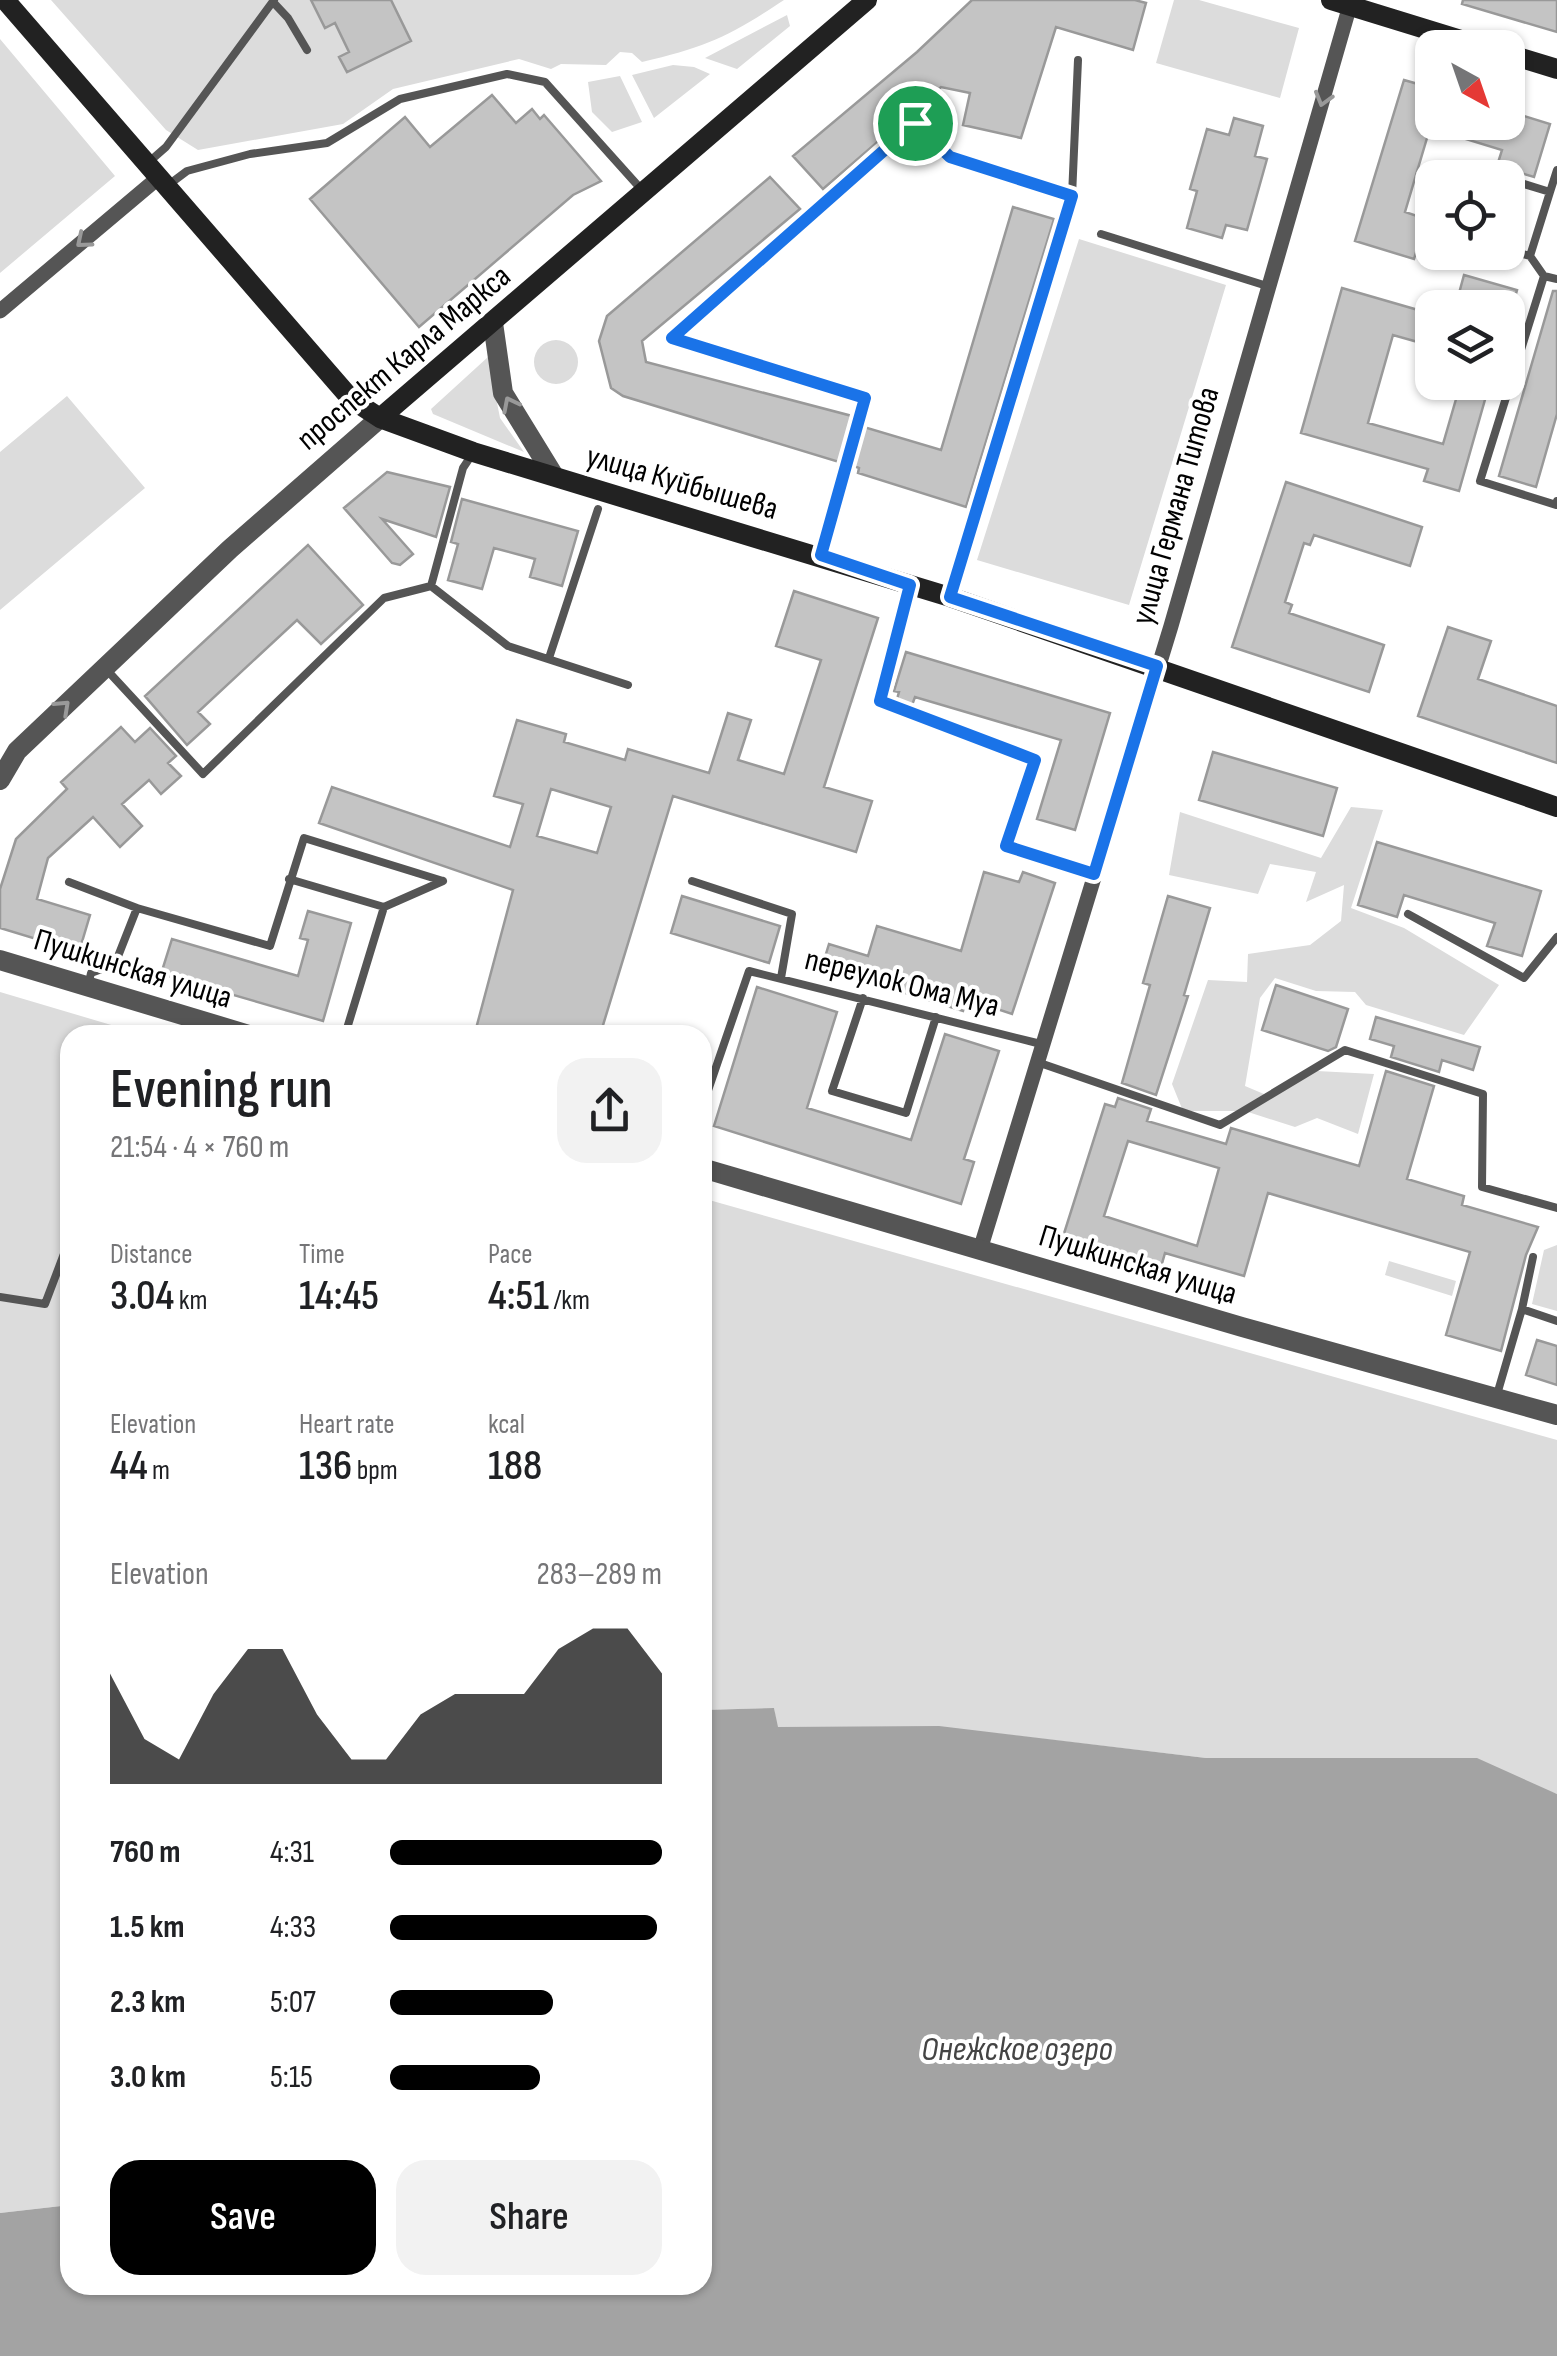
<!DOCTYPE html>
<html lang="en">
<head>
<meta charset="utf-8">
<style>
  body { margin:0; font-family:"Sofia Sans Condensed",sans-serif; background:#f2f2f2; color:#202124; height:100vh; display:flex; flex-direction:column; font-size:38px; white-space:nowrap }
  * { box-sizing:border-box; margin:0 }
  p { font-size:32px; color:#757577 }
  .icon { flex:none; width:55px; height:55px; fill:none; stroke:currentColor; stroke-width:2; stroke-linecap:round; stroke-linejoin:round }
  .map { position:relative; flex:1; overflow:hidden }
  .details { position:absolute; left:60px; top:1025px; width:652px; height:1270px; display:flex; flex-direction:column; background:#fff; border-radius:30px; box-shadow:0 2px 8px #0004 }
  .details>* { flex:none }
  .needle { width:65px; rotate:140deg }
  .buttons { position:absolute; left:1415px; top:30px; display:grid; gap:20px }
  .buttons a { display:grid; place-items:center; width:110px; height:110px; border-radius:20px; background:#fff; box-shadow:0 2px 8px #0004; font-size:50px }
  .pin { position:absolute; display:grid; place-items:center; width:85px; height:85px; color:#fff; margin:-42px; border:5px solid #fff; border-radius:50%; box-shadow:0 2px 10px #0007 }
  .round { display:grid; place-items:center; flex:none; width:105px; height:105px; border-radius:30px; background:#f2f2f2 }
  .head { display:flex; align-items:center; justify-content:space-between; height:170px; padding:0 50px }
  h1 { font-size:55px; font-weight:600; line-height:75px }
  .figures { display:grid; grid-template-columns:repeat(3,1fr); gap:15px; height:170px; padding:10px 50px }
  .figures div { display:grid; align-content:center }
  .figures b { font-size:42px; font-weight:600 }
  .figures small { font-size:28px; font-weight:400 }
  .figures p { font-size:28px }
  .chart { height:280px; padding:20px 50px }
  .chart p { display:flex; justify-content:space-between }
  .chart svg { width:100%; height:180px; margin-top:10px; fill:#000; opacity:.7 }
  .button { display:flex; gap:20px; margin-top:auto; padding:20px 50px }
  .button a { flex:1; height:115px; border-radius:30px; background:#000; color:#fff; font-size:40px; font-weight:600; line-height:115px; text-align:center }
  .button a+a { background:#f2f2f2; color:#202124 }
  ul { padding:0 50px; list-style:none; font-size:32px }
  li { display:grid; grid-template-columns:160px 120px 1fr; align-items:center; height:75px }
  li i { height:25px; border-radius:12px; background:#000 }
  .map>svg:first-child { display:block }
  .green { fill:#dcdcdc }
  .water { fill:#a3a3a3 }
  .building { fill:#c4c4c4; stroke:#999; stroke-width:2.5; fill-rule:evenodd }
  .lines { fill:none; stroke-linecap:round; stroke-linejoin:round }
  .service { stroke:#555; stroke-width:8 }
  .minor { stroke:#555; stroke-width:15 }
  .tertiary { stroke:#555; stroke-width:20 }
  .secondary { stroke:#222; stroke-width:20 }
  .oneway { stroke:#999 }
  .route-casing { stroke:#fff; stroke-width:20 }
  .route { stroke:#1a73e8; stroke-width:12 }
  .labels { text-anchor:middle; dominant-baseline:central; stroke-width:8; stroke-linejoin:round; paint-order:stroke }
  .street-label { font-size:32px; fill:#000; stroke:#fff }
  .water-label { font-size:35px; font-style:italic; fill:#444; stroke:#fff }
</style>
</head>
<body>
<div class="map">
<svg width="1557" height="2356" viewBox="0 0 1557 2356">
  <rect width="100%" height="100%" fill="#fff"/>
  <!-- green -->
  <path class="green" d="M 51,0 L 784,0 C 730,36 707,47 642,62 L 632,53 L 620,52 L 606,65 L 561,64 L 551,69 L 519,59 L 393,89 L 343,124 L 198,150 L 166,130 Z
    M 1174,0 L 1199,0 L 1299,28 L 1280,98 L 1156,63 Z
    M 787,15 L 790,26 L 737,69 L 705,58 Z
    M 0,39 L 115,176 L 0,273 Z
    M 673,65 L 694,67 L 710,74 L 654,118 L 632,75 Z
    M 620,76 L 642,122 L 612,132 L 592,112 L 588,82 Z
    M 1079,239 L 1226,285 L 1129,605 L 977,560 Z
    M534 362a22 22 0 1 1 44 0a22 22 0 1 1-44 0Z
    M 488,357 L 500,418 L 524,452 L 433,414 L 431,409 Z
    M 67,396 L 145,488 L 0,610 L 0,452 Z
    M 1351,807 L 1383,810 L 1351,908 L 1404,928 L 1499,985 L 1464,1035 L 1366,1005 L 1355,992 L 1316,991 L 1275,978 L 1260,998 L 1245,1086 L 1271,1097 L 1317,1071 L 1374,1074 L 1358,1134 L 1317,1118 L 1295,1127 L 1245,1111 L 1183,1111 L 1172,1084 L 1208,980 L 1247,982 L 1248,954 L 1310,945 L 1341,921 L 1344,885 L 1306,902 L 1316,872 L 1270,864 L 1258,894 L 1169,875 L 1180,812 L 1321,858 Z
    M 0,992 L 145,1035 L 70,1035 L 70,1901 L 64,1903 L 70,1969 L 70,2205 L 0,2213 Z
    M 702,1198 L 1557,1440 L 1557,1794 L 1526,1783 L 1286,1759 L 1206,1758 L 993,1733 L 777,1727 L 774,1708 L 703,1710 Z
    M 1557,1245 L 1557,1311 L 1532,1304 L 1544,1250 Z
    M 1389,1261 L 1456,1281 L 1452,1296 L 1385,1275 Z"/>
  <!-- water -->
  <path class="water" d="M 774,1708 L 778,1727 L 939,1726 L 1206,1758 L 1477,1758 L 1557,1794 L 1557,2356 L 0,2356 L 0,2213 L 70,2205 L 70,2285 L 702,2285 L 703,1710 Z"/>
  <!-- building -->
  <path class="building" d="M 311,0 L 391,0 L 411,41 L 347,72 L 339,57 L 349,52 L 335,23 L 325,28 Z
    M 972,0 L 1135,0 L 1146,3 L 1133,50 L 1056,27 L 1021,138 L 963,125 L 970,93 L 941,87 L 823,189 L 793,156 L 917,52 Z
    M 1463,0 L 1557,0 L 1557,32 L 1462,4 Z
    M 1404,80 L 1432,88 L 1432,122 L 1508,122 L 1508,111 L 1550,124 L 1534,177 L 1497,166 L 1502,150 L 1430,128 L 1405,212 L 1426,219 L 1414,259 L 1355,241 Z
    M 492,95 L 516,123 L 532,109 L 540,119 L 544,115 L 601,181 L 573,195 L 419,327 L 310,199 L 405,117 L 430,147 Z
    M 1234,118 L 1263,126 L 1255,156 L 1267,159 L 1247,230 L 1226,225 L 1222,238 L 1187,228 L 1197,191 L 1190,189 L 1207,129 L 1229,135 Z
    M 770,177 L 800,209 L 642,341 L 646,362 L 852,416 L 839,462 L 623,396 L 611,388 L 599,341 L 607,316 Z
    M 1013,207 L 1054,219 L 966,507 L 858,473 L 859,468 L 854,466 L 864,427 L 941,450 Z
    M 1464,275 L 1517,290 L 1512,308 L 1455,308 Z
    M 1342,288 L 1432,314 L 1432,346 L 1393,335 L 1368,423 L 1443,444 L 1461,382 L 1490,382 L 1459,491 L 1424,481 L 1428,469 L 1301,433 Z
    M 1553,291 L 1557,291 L 1557,414 L 1536,487 L 1499,476 Z
    M 387,472 L 450,487 L 436,537 L 382,519 L 413,554 L 400,565 L 392,563 L 344,508 Z
    M 1286,482 L 1422,527 L 1410,566 L 1314,535 L 1310,545 L 1304,543 L 1285,602 L 1292,605 L 1289,613 L 1384,645 L 1369,692 L 1232,647 Z
    M 462,499 L 578,531 L 562,586 L 530,577 L 535,559 L 494,548 L 482,589 L 448,580 L 458,544 L 451,542 Z
    M 308,545 L 363,605 L 321,644 L 297,620 L 198,712 L 210,724 L 187,745 L 145,696 Z
    M 794,591 L 878,618 L 824,787 L 872,801 L 856,852 L 673,796 L 600,1035 L 505,1035 L 477,1025 L 513,890 L 319,823 L 332,787 L 510,847 L 523,804 L 494,796 L 517,720 L 566,734 L 564,742 L 625,760 L 628,749 L 709,773 L 728,713 L 751,720 L 738,760 L 784,774 L 821,660 L 776,646 ZM 551,789 L 611,807 L 597,853 L 537,836 Z
    M 1448,627 L 1491,641 L 1478,679 L 1557,706 L 1557,763 L 1418,716 Z
    M 906,652 L 1110,713 L 1075,830 L 1037,819 L 1061,740 L 915,697 L 912,705 L 897,699 L 899,692 L 894,691 Z
    M 121,727 L 135,742 L 150,728 L 176,756 L 168,763 L 181,776 L 161,794 L 149,780 L 122,804 L 142,826 L 120,847 L 93,817 L 48,858 L 37,899 L 90,915 L 79,952 L 0,928 L 0,889 L 16,839 L 67,789 L 61,782 Z
    M 1213,752 L 1337,788 L 1323,836 L 1199,800 Z
    M 1377,842 L 1541,891 L 1522,956 L 1487,946 L 1495,923 L 1404,895 L 1397,917 L 1358,905 Z
    M 984,872 L 1019,882 L 1023,872 L 1055,883 L 1012,1014 L 967,999 L 963,1011 L 822,967 L 829,944 L 868,956 L 877,926 L 961,951 Z
    M 682,896 L 780,926 L 769,963 L 671,933 Z
    M 1168,896 L 1210,908 L 1184,995 L 1188,996 L 1156,1095 L 1122,1083 L 1150,985 L 1143,983 Z
    M 308,911 L 351,923 L 323,1021 L 161,974 L 172,939 L 298,976 L 308,940 L 300,938 Z
    M 1276,985 L 1348,1009 L 1336,1047 L 1328,1051 L 1262,1030 Z
    M 757,987 L 837,1012 L 807,1108 L 911,1140 L 945,1034 L 999,1051 L 964,1159 L 974,1162 L 961,1204 L 714,1126 Z
    M 1376,1017 L 1480,1047 L 1473,1070 L 1442,1060 L 1439,1072 L 1391,1057 L 1394,1046 L 1370,1039 Z
    M 1386,1071 L 1434,1086 L 1407,1179 L 1464,1196 L 1462,1205 L 1538,1227 L 1526,1255 L 1501,1351 L 1446,1335 L 1470,1252 L 1268,1193 L 1244,1276 L 1165,1253 L 1159,1274 L 1061,1243 L 1105,1104 L 1115,1107 L 1118,1098 L 1151,1109 L 1147,1121 L 1226,1144 L 1231,1128 L 1359,1166 ZM 1128,1141 L 1219,1168 L 1197,1246 L 1104,1216 Z
    M 1537,1340 L 1557,1346 L 1557,1385 L 1526,1375 Z"/>
  <g class="lines">
    <!-- service -->
    <path class="service" d="M 273,2 L 288,18 L 307,50
      M 150,161 L 166,147 L 274,0
      M 1453,178 L 1457,164 L 1501,178
      M 1508,179 L 1550,192 L 1557,170
      M 167,186 L 187,171 L 250,154 L 327,143 L 400,99 L 507,74 L 545,82 L 641,189
      M 1550,192 L 1530,256 L 1544,276 L 1557,279
      M 1101,234 L 1267,286
      M 1508,250 L 1530,256
      M 1544,276 L 1480,481 L 1556,505 L 1557,501
      M 672,338 L 915,123 L 950,157 L 1072,196
      M 672,338 L 865,397 L 821,555
      M 431,586 L 463,468 L 473,453
      M 909,588 L 880,701 L 1035,760 L 1007,847 L 1094,874
      M 950,597 L 1072,196 L 1078,60
      M 549,658 L 598,509
      M 105,668 L 203,774 L 384,598 L 431,586 L 508,646 L 628,685
      M 289,879 L 384,907
      M 692,881 L 792,914 L 781,978
      M 69,882 L 137,908 L 270,946 L 304,838 L 443,881
      M 1408,914 L 1524,978 L 1557,937
      M 89,982 L 91,973 L 115,964 L 137,908
      M 863,998 L 832,1091 L 906,1113 L 936,1017
      M 345,1035 L 384,907 L 443,881
      M 1037,1062 L 1220,1125 L 1345,1050 L 1483,1094 L 1482,1187 L 1557,1208
      M 702,1108 L 749,971 L 1041,1044
      M 0,1297 L 45,1304 L 70,1238
      M 1522,1309 L 1533,1257
      M 1496,1398 L 1522,1309 L 1557,1321"/>
    <!-- minor -->
    <path class="minor" d="M 0,311 L 158,178
      M 980,1250 L 1171,626 L 1350,5"/>
    <!-- tertiary -->
    <path class="tertiary" d="M 493,323 L 503,393 L 554,476
      M 0,780 L 17,751 L 230,549 L 380,418
      M 0,960 L 249,1035
      M 702,1168 L 1242,1327 L 1557,1415"/>
    <!-- secondary -->
    <path class="secondary" d="M 5,0 L 351,399 L 380,418 L 473,452 L 950,597 L 1557,807
      M 1331,0 L 1487,48
      M 1508,54 L 1557,69
      M 380,418 L 867,0"/>
  </g>
  <!-- one-way arrows -->
  <defs><path id="oneway-chevron" d="M-2-3.5L2.5 0L-2 3.5" fill="none" stroke-width="1.6" stroke-linecap="round" stroke-linejoin="round" transform="scale(2.5)"/></defs>
  <g class="oneway">
    <use href="#oneway-chevron" transform="translate(1323 99) rotate(106)"/>
    <use href="#oneway-chevron" transform="translate(83 241) rotate(140)"/>
    <use href="#oneway-chevron" transform="translate(510 404) rotate(-117)"/>
    <use href="#oneway-chevron" transform="translate(63 707) rotate(-43)"/>
  </g>
  <g class="lines">
    <!-- route casing -->
    <g class="route-casing">
      <path id="route" d="M 915,123 L 950,157 L 1072,196 L 950,597 L 1157,666 L 1094,874 L 1006,846 L 1035,760 L 880,701 L 910,585 L 821,555 L 865,398 L 672,338 Z"/>
    </g>
    <!-- route -->
    <use href="#route" class="route"/>
  </g>
  <g class="labels">
    <!-- street labels -->
    <g class="street-label">
      <text transform="translate(404 358) rotate(-40)">проспект Карла Маркса</text>
      <text transform="translate(682 483) rotate(16)">улица Куйбышева</text>
      <text transform="translate(1176 506) rotate(-74)">улица Германа Титова</text>
      <text transform="translate(133 969) rotate(17)">Пушкинская улица</text>
      <text transform="translate(902 983) rotate(14)">переулок Ома Муа</text>
      <text transform="translate(1138 1265) rotate(17)">Пушкинская улица</text>
    </g>
    <!-- water labels -->
    <g class="water-label">
      <text x="1017" y="2049">Онежское озеро</text>
    </g>
  </g>
</svg>
<div class="buttons">
<a><svg class="needle" viewBox="-14 -14 28 28"><path d="M0-13l5 13h-10z" fill="#e53935"/><path d="M0 13l5-13h-10z" fill="#757577"/></svg></a>
<a><svg class="icon" aria-label="locate" viewBox="0 0 24 24"><circle cx="12" cy="12" r="6"/><path d="M12 2v4M12 18v4M2 12h4M18 12h4"/></svg></a>
<a><svg class="icon" aria-label="layers" viewBox="0 0 24 24"><path d="M12 4l9 5-9 5-9-5zM3 14l9 5 9-5"/></svg></a>
</div>
<div class="pin" style="left:915px;top:123px;background:#1e9e55"><svg class="icon" aria-label="arrive" viewBox="0 0 24 24"><path d="M6 21V4h12l-3 4 3 4H6"/></svg></div>
<section class="details">
<div class="head"><div><h1>Evening run</h1><p>21:54 · 4 × 760 m</p></div><a class="round"><svg class="icon" aria-label="share" viewBox="0 0 24 24"><path d="M12 15V3M7 8l5-5 5 5M5 13v7h14v-7"/></svg></a></div>
<div class="figures">
<div><p>Distance</p><b>3.04<small> km</small></b></div>
<div><p>Time</p><b>14:45</b></div>
<div><p>Pace</p><b>4:51<small> /km</small></b></div>
</div>
<div class="figures">
<div><p>Elevation</p><b>44<small> m</small></b></div>
<div><p>Heart rate</p><b>136<small> bpm</small></b></div>
<div><p>kcal</p><b>188</b></div>
</div>
<div class="chart"><p><span>Elevation</span>283–289 m</p>
<svg viewBox="0 0 160 44" preserveAspectRatio="none"><path d="M0 44V17L10 33L20 38L30 22L40 11L50 11L60 27L70 38L80 38L90 27L100 22L110 22L120 22L130 11L140 6L150 6L160 17V44z"/></svg>
</div>
<ul>
<li><b>760 m</b>4:31<i style="width:100%"></i></li>
<li><b>1.5 km</b>4:33<i style="width:98%"></i></li>
<li><b>2.3 km</b>5:07<i style="width:60%"></i></li>
<li><b>3.0 km</b>5:15<i style="width:55%"></i></li>
</ul>
<div class="button"><a>Save</a><a>Share</a></div>
</section>
</div>
</body>
</html>
